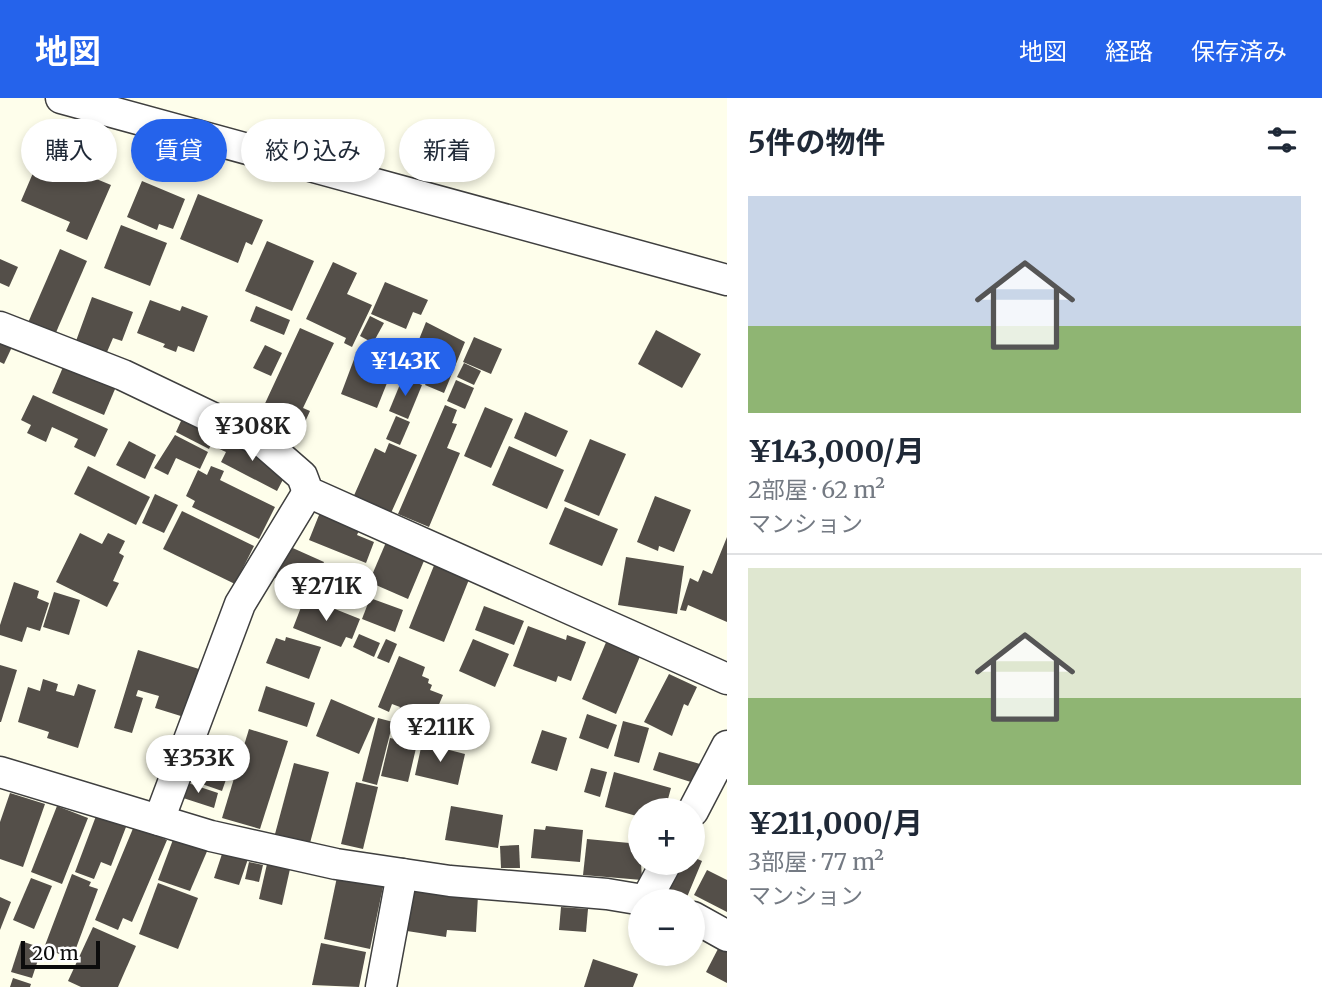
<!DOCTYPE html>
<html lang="ja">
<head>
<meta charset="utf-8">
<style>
	:root { --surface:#fff; --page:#f2f2f3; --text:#1f2937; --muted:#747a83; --line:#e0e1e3; --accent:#2563eb }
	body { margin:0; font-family:Merriweather,"Noto Sans JP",serif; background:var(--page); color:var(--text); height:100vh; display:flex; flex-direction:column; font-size:26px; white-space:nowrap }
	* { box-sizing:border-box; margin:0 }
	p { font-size:23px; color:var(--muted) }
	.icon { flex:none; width:38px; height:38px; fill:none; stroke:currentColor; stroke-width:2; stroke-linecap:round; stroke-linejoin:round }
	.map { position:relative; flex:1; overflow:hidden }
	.details { display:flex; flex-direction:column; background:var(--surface); width:595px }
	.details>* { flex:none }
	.top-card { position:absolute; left:21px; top:21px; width:600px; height:63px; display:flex; gap:14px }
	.controls { position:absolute; left:628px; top:700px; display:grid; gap:14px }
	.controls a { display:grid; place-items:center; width:77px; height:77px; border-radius:50%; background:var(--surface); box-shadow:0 4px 10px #0003; font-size:35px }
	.scale { position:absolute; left:21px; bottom:18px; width:79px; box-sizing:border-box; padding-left:7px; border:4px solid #0c0c0c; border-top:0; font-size:19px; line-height:24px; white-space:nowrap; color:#0c0c0c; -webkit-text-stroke:5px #fff; paint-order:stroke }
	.price { position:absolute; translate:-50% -60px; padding:0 16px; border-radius:24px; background:#fff; color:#222; font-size:23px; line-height:46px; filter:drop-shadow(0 2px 4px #0008) }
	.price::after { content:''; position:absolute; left:50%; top:42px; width:21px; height:16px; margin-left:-10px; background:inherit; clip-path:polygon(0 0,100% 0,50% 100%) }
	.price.current { background:var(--accent); color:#fff }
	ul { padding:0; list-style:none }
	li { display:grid; align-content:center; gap:14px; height:371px; padding:0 21px }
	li+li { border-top:2px solid var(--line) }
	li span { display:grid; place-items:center; height:217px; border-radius:0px; color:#555 }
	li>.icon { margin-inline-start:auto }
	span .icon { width:126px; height:126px; fill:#fffc; stroke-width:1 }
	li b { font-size:30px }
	h2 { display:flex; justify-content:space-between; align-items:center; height:84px; padding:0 21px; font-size:30px }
	.chip { padding:0 24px; border-radius:32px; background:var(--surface); box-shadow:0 4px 10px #0003; font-size:24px; line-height:63px }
	.chip.current { background:var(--accent); color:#fff }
	header { display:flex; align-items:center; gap:42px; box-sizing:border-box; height:98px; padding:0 35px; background:var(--accent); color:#fff }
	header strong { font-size:33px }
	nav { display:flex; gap:38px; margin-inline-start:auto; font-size:24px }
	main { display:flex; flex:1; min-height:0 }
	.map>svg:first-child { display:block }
	.building { fill:#544f49 }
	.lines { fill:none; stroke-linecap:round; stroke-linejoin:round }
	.minor-casing { stroke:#3f3f3f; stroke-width:33 }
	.minor { stroke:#fff; stroke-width:30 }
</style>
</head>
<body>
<header>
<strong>地図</strong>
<nav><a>地図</a><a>経路</a><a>保存済み</a></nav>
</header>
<main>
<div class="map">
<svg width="727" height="889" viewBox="0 0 727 889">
	<rect width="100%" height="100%" fill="#fefeeb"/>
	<g class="building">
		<path d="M36,68L59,78L63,70L76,75L77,73L111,87L87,142L66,133L70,124L21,103Z"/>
		<path d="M142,83L185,101L173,131L159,126L157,132L127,119Z"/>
		<path d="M198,96L263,122L252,147L246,144L238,165L180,141Z"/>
		<path d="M121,127L167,145L150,188L104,170Z"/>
		<path d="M267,143L314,163L292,213L245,193Z"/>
		<path d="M60,151L87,163L54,239L27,227Z"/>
		<path d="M0,161L18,169L9,189L0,185Z"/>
		<path d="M333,164L357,175L347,196L372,207L352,249L344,245L346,240L306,221Z"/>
		<path d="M385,184L428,202L421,217L413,214L406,231L371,216Z"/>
		<path d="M92,199L133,214L122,243L113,240L107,254L76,243Z"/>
		<path d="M150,202L180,213L182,208L208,218L194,254L178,248L176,254L163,249L165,246L137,235Z"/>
		<path d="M256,208L290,222L284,237L250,223Z"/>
		<path d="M370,218L384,225L373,245L360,238Z"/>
		<path d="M426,224L465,244L444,295L425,287L427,283L406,274Z"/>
		<path d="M300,230L334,245L303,310L310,313L295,346L255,327Z"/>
		<path d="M656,232L701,256L682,290L638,266Z"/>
		<path d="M474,239L502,251L491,276L463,264Z"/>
		<path d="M0,243L12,249L4,266L0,264Z"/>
		<path d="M265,247L282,255L271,278L253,270Z"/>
		<path d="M356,256L393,270L377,310L341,296Z"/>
		<path d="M66,262L118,284L104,317L52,295Z"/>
		<path d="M464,265L481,273L474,287L457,279Z"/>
		<path d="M403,279L422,287L408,321L389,313Z"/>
		<path d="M456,282L474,290L465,311L447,303Z"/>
		<path d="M33,297L108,331L95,359L74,349L78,341L52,329L46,344L27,335L31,327L21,322Z"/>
		<path d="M445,307L457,312L452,325L457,326L447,350L460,355L429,429L398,416Z"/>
		<path d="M485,309L513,321L491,370L464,358Z"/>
		<path d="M186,312L219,328L209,351L176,334Z"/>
		<path d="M525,314L568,333L556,359L514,340Z"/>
		<path d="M396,318L410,324L400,347L386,341Z"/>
		<path d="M223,335L289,370L277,393L221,364L226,354L215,349Z"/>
		<path d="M175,337L208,354L200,371L176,360L168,377L154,370Z"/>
		<path d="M590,341L626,356L599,418L564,403Z"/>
		<path d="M129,343L156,357L145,381L116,367Z"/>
		<path d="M389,345L417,357L391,415L352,402L375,350L385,355Z"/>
		<path d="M509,348L564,372L547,411L492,387Z"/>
		<path d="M88,368L150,399L136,427L74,396Z"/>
		<path d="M211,368L224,373L220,382L275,409L259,441L192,409L195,403L186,398L198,372L207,377Z"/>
		<path d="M155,396L178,407L164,435L142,425Z"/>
		<path d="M655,398L691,412L674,454L659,448L658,453L637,444Z"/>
		<path d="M565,409L618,431L602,468L549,446Z"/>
		<path d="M321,412L361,428L357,437L374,444L366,465L309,442Z"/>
		<path d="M182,413L254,448L235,486L163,451Z"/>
		<path d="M80,435L102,446L108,435L125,443L119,455L124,458L113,483L119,485L107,509L56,484Z"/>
		<path d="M727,439V524L688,507L686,513L680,512L690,480L698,484L703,472L712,476Z"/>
		<path d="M387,442L426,458L408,501L369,484Z"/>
		<path d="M286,447L324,464L310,495L271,478Z"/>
		<path d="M626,459L684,468L677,516L618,507Z"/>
		<path d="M435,465L470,479L444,544L409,530Z"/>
		<path d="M14,484L39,493L37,500L49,505L40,533L27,529L22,544L0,537V527Z"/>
		<path d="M54,494L80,502L69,537L43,529Z"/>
		<path d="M305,499L360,521L352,541L346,539L341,549L293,530Z"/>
		<path d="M370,500L403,512L395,534L362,521Z"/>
		<path d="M484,508L524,523L514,547L475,532Z"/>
		<path d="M528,528L566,542L567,537L586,544L571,583L558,578L556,584L513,568Z"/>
		<path d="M359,536L380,545L374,559L353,549Z"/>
		<path d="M286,539L321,549L309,581L266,565L276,540L285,543Z"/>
		<path d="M386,541L397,546L389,565L377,560Z"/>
		<path d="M473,541L509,556L495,589L459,573Z"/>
		<path d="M607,542L641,556L616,616L582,601Z"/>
		<path d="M138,552L199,571L184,619L155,610L159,598L138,592L136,598L143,600L132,635L114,630Z"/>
		<path d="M399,558L425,569L422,578L429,581L428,585L432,587L430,592L443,597L428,632L396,618L400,609L392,606L389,614L378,609Z"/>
		<path d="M0,567L17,572L1,624H0Z"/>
		<path d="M669,576L697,589L688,608L684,606L672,638L644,624Z"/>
		<path d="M43,581L58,586L56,593L74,598L78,586L96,592L78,650L47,640L49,634L18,624L28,589L40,593Z"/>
		<path d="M266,588L315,605L307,629L258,613Z"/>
		<path d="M331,601L375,620L359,656L316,638Z"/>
		<path d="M587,616L617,627L608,651L579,640Z"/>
		<path d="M378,620L393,624L377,687L362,683Z"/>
		<path d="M623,623L649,630L639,665L614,658Z"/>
		<path d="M249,631L288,643L260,731L222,720Z"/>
		<path d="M542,632L567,640L557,673L531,665Z"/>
		<path d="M196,640L236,653L222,693L182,679Z"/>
		<path d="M390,640L417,646L408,684L381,678Z"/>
		<path d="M422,645L465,656L458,687L415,677Z"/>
		<path d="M659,654L700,666L694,685L653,672Z"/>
		<path d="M294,665L329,674L310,745L275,736Z"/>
		<path d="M591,670L607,674L600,699L584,694Z"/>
		<path d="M614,674L671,690L665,712H640V719L605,709Z"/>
		<path d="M182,683L218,695L214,710L177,698Z"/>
		<path d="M356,684L378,689L363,751L341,746Z"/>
		<path d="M10,695L45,706L23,769L0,761V724Z"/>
		<path d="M57,708L88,720L62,786L31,774Z"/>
		<path d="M451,708L503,717L498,750L445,742Z"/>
		<path d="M96,718L126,729L111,768L101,764L94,781L75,774Z"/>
		<path d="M134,728L167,742L132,824L123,820L118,832L95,822Z"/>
		<path d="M546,728L583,732L580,764L531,760L534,731L545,732Z"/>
		<path d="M174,739L208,751L190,793L158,782Z"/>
		<path d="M587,741L640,746L642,782L583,777Z"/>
		<path d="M519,747L520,770H501L500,748Z"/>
		<path d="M223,753L248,761L239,787L214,780Z"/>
		<path d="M693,759L702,763L687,799L661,789L672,765H693Z"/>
		<path d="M249,764L263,767L259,784L245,781Z"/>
		<path d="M267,766L290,771L282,807L259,801Z"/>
		<path d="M707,772L727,782V814L694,797Z"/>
		<path d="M72,776L91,784L89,788L98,791L72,861L44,850Z"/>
		<path d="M337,779L383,789L370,851L324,841Z"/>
		<path d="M31,780L52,788L34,831L13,822Z"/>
		<path d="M158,785L198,800L178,851L139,836Z"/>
		<path d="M410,792L478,797L476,834L447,832L446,839L407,833Z"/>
		<path d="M0,799L11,804L0,832Z"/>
		<path d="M561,809L588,811L586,834L559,832Z"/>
		<path d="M93,829L136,848L118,889H81L68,883Z"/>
		<path d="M21,843L42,850L32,880L11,874Z"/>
		<path d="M321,845L366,854L359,889L312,887Z"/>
		<path d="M720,847L727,850V885L706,874Z"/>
		<path d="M593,861L638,876L633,889H584Z"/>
		<path d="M13,880L31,886L30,889H10Z"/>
	</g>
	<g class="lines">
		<defs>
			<g id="minor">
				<path d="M61,0L727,182"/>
				<path d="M0,229L123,277L263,344L302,378L308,394L727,581"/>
				<path d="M0,674L211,738L336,766L450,783L607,796L649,803"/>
				<path d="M693,713L727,648"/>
				<path d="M159,722L240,506L308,394"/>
				<path d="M646,802L666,765"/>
				<path d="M693,819L727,838"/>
				<path d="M381,889L402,776"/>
			</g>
		</defs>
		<use href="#minor" class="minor-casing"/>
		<use href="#minor" class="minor"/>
	</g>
</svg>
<div class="controls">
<a>+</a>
<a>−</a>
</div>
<div class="scale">20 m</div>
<b class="price current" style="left:405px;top:300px">¥143K</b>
<b class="price" style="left:252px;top:365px">¥308K</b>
<b class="price" style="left:326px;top:525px">¥271K</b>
<b class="price" style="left:440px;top:666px">¥211K</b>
<b class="price" style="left:198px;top:697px">¥353K</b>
<div class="top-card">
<a class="chip">購入</a>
<a class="chip current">賃貸</a>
<a class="chip">絞り込み</a>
<a class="chip">新着</a>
</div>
</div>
<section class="details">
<h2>5件の物件<svg class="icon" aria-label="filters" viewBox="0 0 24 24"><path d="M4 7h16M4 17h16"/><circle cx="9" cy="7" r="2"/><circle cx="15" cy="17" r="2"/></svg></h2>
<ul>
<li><span style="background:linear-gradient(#c9d6e8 60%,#8fb573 0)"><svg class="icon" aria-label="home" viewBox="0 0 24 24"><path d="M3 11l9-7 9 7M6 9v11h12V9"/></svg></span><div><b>¥143,000/月</b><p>2部屋 · 62 m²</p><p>マンション</p></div></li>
<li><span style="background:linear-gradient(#dfe7d0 60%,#8fb573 0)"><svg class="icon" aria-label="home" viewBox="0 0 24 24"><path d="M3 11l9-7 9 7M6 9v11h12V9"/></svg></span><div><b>¥211,000/月</b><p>3部屋 · 77 m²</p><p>マンション</p></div></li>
</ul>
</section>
</main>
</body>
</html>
